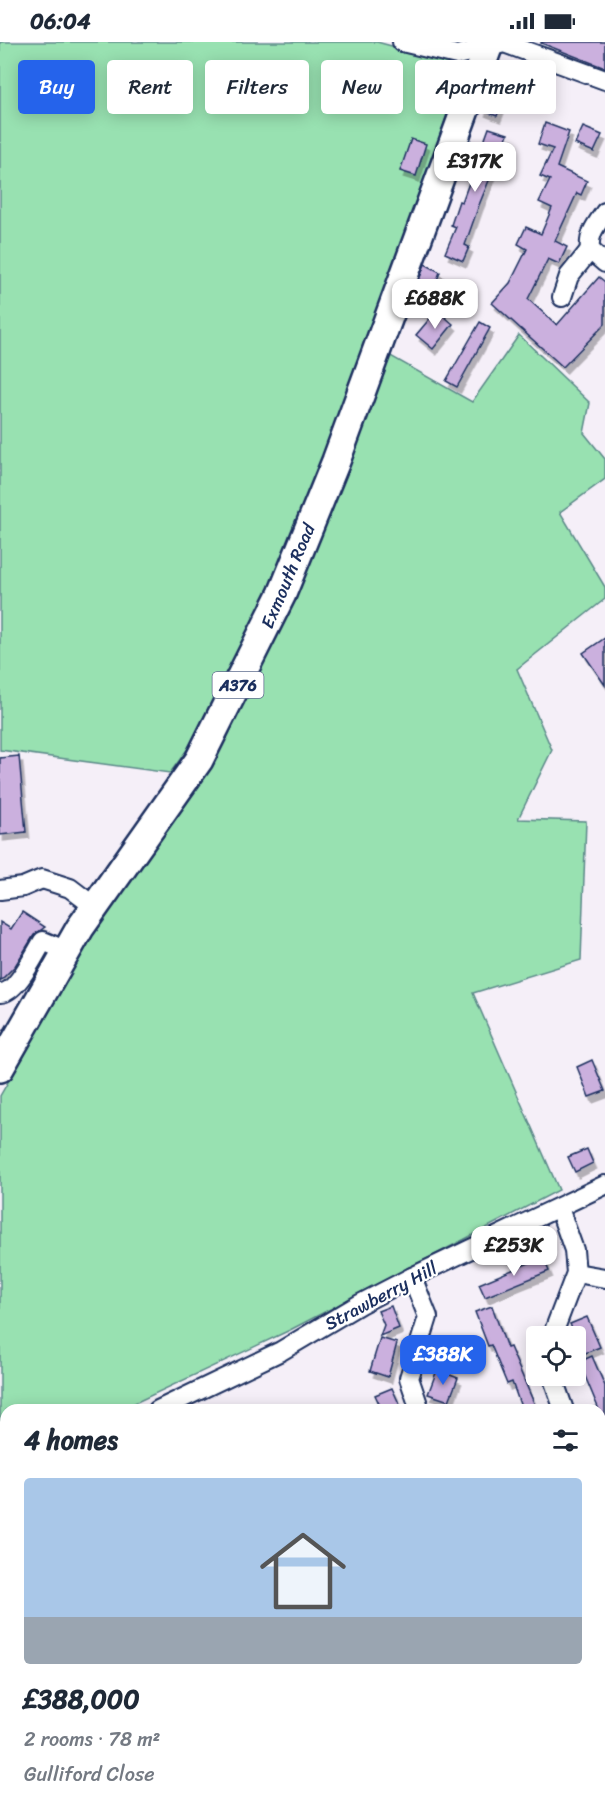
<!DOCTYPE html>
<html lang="en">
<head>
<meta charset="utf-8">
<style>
	:root { --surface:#fff; --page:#f6f6f7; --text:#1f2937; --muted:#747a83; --line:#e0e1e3; --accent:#2563eb }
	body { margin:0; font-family:Sriracha,sans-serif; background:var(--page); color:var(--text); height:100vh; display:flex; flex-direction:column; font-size:22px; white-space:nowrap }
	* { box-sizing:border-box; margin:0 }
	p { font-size:20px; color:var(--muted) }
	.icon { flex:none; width:33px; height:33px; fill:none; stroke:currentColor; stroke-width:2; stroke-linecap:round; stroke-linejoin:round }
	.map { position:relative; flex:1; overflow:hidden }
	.details { position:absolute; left:0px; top:1362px; width:606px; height:402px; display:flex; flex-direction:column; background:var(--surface); border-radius:18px 18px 0 0; box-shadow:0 3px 15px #0003 }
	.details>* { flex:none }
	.hud { position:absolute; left:18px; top:18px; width:570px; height:54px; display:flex; gap:12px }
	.tools { position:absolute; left:526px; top:1284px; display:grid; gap:12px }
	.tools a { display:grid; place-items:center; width:60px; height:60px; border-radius:6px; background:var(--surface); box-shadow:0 3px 15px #0003; font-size:30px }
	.price { position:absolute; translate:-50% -51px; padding:0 14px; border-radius:12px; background:#fff; color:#222; font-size:20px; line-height:39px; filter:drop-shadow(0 2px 3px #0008) }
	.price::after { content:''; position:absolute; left:50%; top:36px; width:18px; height:14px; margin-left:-9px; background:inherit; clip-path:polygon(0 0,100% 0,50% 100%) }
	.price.on { background:var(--accent); color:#fff }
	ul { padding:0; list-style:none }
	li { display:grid; align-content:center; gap:12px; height:318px; padding:0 24px }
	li+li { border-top:2px solid var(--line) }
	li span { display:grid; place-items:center; height:186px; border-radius:6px; color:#555 }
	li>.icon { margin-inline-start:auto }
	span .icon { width:108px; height:108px; fill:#fffc; stroke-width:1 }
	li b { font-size:26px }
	h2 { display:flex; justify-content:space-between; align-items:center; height:72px; padding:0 24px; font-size:26px }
	.pill { padding:0 21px; border-radius:6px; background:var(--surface); box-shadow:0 3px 15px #0003; font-size:21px; line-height:54px }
	.pill.on { background:var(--accent); color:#fff }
	.status { display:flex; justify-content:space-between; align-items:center; height:42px; padding:0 30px; background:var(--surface); direction:ltr }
	.status svg { height:16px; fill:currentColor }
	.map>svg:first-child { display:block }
	.green { fill:#98e1b1; stroke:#5a8888; stroke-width:1.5 }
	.building { fill:#cbb0de; stroke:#1b2f5e; stroke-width:1.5; filter:url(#shadow) }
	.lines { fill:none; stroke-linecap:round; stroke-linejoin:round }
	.minor-casing { stroke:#1b2f5e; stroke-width:22 }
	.highway-casing { stroke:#1b2f5e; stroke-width:32 }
	.minor { stroke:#fff; stroke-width:18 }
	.highway { stroke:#fff; stroke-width:27 }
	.labels { text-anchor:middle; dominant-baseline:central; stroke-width:4.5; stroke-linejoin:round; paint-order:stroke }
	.shield { fill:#fff; stroke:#5f6d8e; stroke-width:1.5 }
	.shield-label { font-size:16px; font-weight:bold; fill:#1b2f5e }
	.street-label { font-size:18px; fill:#1b2f5e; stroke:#fff }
</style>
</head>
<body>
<div class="status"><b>06:04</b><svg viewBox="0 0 49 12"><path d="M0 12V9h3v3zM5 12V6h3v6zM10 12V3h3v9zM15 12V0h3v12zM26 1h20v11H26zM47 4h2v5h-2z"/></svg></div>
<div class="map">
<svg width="605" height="1764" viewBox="0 0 605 1764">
	<defs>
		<filter id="shadow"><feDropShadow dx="3.5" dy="6" stdDeviation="0" flood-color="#0004"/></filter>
	</defs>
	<rect width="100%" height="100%" fill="#f5eff8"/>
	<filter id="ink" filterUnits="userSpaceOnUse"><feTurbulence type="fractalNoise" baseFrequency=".0167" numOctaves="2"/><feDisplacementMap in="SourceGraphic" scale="12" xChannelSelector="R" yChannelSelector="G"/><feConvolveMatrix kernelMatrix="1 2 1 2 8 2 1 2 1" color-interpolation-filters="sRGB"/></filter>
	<g filter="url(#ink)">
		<g class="green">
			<path d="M0,0H377L432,15L451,24L454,51L442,88L296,502L210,676L170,731L0,708Z"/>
			<path d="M519,293L590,361L584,391L605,417V437L560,470L605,545V557L517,627L552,708L518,777L586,779L581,918L473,951L559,1148L290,1288L120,1368H6V1405L0,1407V1054L110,863L199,737L269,608L318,501L389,313L472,360Z"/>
			<path d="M0,1456L6,1459V1514L0,1519Z"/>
		</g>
		<g class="building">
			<path d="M605,0V26L541,1V0Z"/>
			<path d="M499,20L522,29L516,42L510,40L497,74L482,68Z"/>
			<path d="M545,81L569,90L557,125L587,139L581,153L577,151L555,199L567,205L559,222L548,217L528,257L557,283L599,235L605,240V282L563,325L492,261L510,241L527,207L518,202L526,185L541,192L552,166L539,160L550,138L540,134L553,107L538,102Z"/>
			<path d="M583,85L602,93L594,110L575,102Z"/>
			<path d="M489,86L508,92L479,163L465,203L469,205L463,219L445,211L456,185L451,183L459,159L462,160Z"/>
			<path d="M411,97L426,102L416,134L400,129Z"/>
			<path d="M425,222L440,230L429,260L413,254Z"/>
			<path d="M437,268L453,282L433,307L416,293Z"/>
			<path d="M480,280L490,286L457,345L446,339Z"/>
			<path d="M605,596V643L583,611Z"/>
			<path d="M19,714L26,790L0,793V716Z"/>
			<path d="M22,870L45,885L34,893L15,924L0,939V880L11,887Z"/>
			<path d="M592,1018L605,1049L589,1055L577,1025Z"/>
			<path d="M587,1107L593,1121L575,1130L568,1115Z"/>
			<path d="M543,1215L549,1229L485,1255L479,1242Z"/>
			<path d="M391,1264L399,1286L380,1294L384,1283L378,1269Z"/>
			<path d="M492,1264L507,1306L510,1305L537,1368H522L512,1340L507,1342L491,1303L488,1304L475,1270Z"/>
			<path d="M587,1275L600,1305L583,1312L570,1282Z"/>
			<path d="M380,1296L397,1301L388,1335L370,1329Z"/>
			<path d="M592,1314L605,1344V1382L579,1320Z"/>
			<path d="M437,1328L458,1336L449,1359L428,1352Z"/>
			<path d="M392,1346L402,1368H382L375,1353Z"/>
		</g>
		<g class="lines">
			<defs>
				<g id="minor">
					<path d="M402,0L457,13L504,1L605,38"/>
					<path d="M590,208C588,192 596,183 605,170"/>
					<path d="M562,255L569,234L590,208L605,221"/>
					<path d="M0,848L23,845L42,837L70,846L95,865"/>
					<path d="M0,951C16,952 35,912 43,899L67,909"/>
					<path d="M576,1231L605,1236"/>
					<path d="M412,1235L428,1275L409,1336L420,1368"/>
					<path d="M552,1294L576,1231L574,1208L559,1166"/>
					<path d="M552,1334L564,1368"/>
					<path d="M158,1368L281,1309L360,1262L412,1235L605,1143"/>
					<path d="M0,1424L6,1422"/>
					<path d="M600,1444L605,1455"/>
					<path d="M0,1447L6,1451"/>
					<path d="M508,1758L516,1764"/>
				</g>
				<path id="highway" d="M0,1026L80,886L199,718L282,552L336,419L490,0"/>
			</defs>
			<use href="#minor" class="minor-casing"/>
			<use href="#highway" class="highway-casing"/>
			<use href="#minor" class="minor"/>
			<use href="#highway" class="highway"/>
		</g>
	</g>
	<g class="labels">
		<rect class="shield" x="212.5" y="630" width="51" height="26" rx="4.5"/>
		<g class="shield-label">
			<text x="238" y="643">A376</text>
		</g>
		<g class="street-label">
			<text transform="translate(288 534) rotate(-67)">Exmouth Road</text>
			<text transform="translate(381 1254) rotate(-28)">Strawberry Hill</text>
		</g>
	</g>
</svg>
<div class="tools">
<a><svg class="icon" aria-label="locate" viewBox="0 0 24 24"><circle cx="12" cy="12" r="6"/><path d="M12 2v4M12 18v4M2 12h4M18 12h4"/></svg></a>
</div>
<b class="price" style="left:475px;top:151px">£317K</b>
<b class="price" style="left:435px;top:288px">£688K</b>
<b class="price" style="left:514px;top:1235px">£253K</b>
<b class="price on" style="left:443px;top:1344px">£388K</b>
<div class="hud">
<a class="pill on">Buy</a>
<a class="pill">Rent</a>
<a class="pill">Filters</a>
<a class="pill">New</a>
<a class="pill">Apartment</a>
</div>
<section class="details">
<h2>4 homes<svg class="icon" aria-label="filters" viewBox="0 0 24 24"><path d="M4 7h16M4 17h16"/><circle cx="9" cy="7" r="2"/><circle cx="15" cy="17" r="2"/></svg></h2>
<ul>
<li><span style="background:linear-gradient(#a9c7e8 75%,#9aa5b1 0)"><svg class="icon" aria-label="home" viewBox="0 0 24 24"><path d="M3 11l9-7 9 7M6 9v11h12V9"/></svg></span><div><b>£388,000</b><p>2 rooms · 78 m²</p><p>Gulliford Close</p></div></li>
</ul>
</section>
</div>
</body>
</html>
